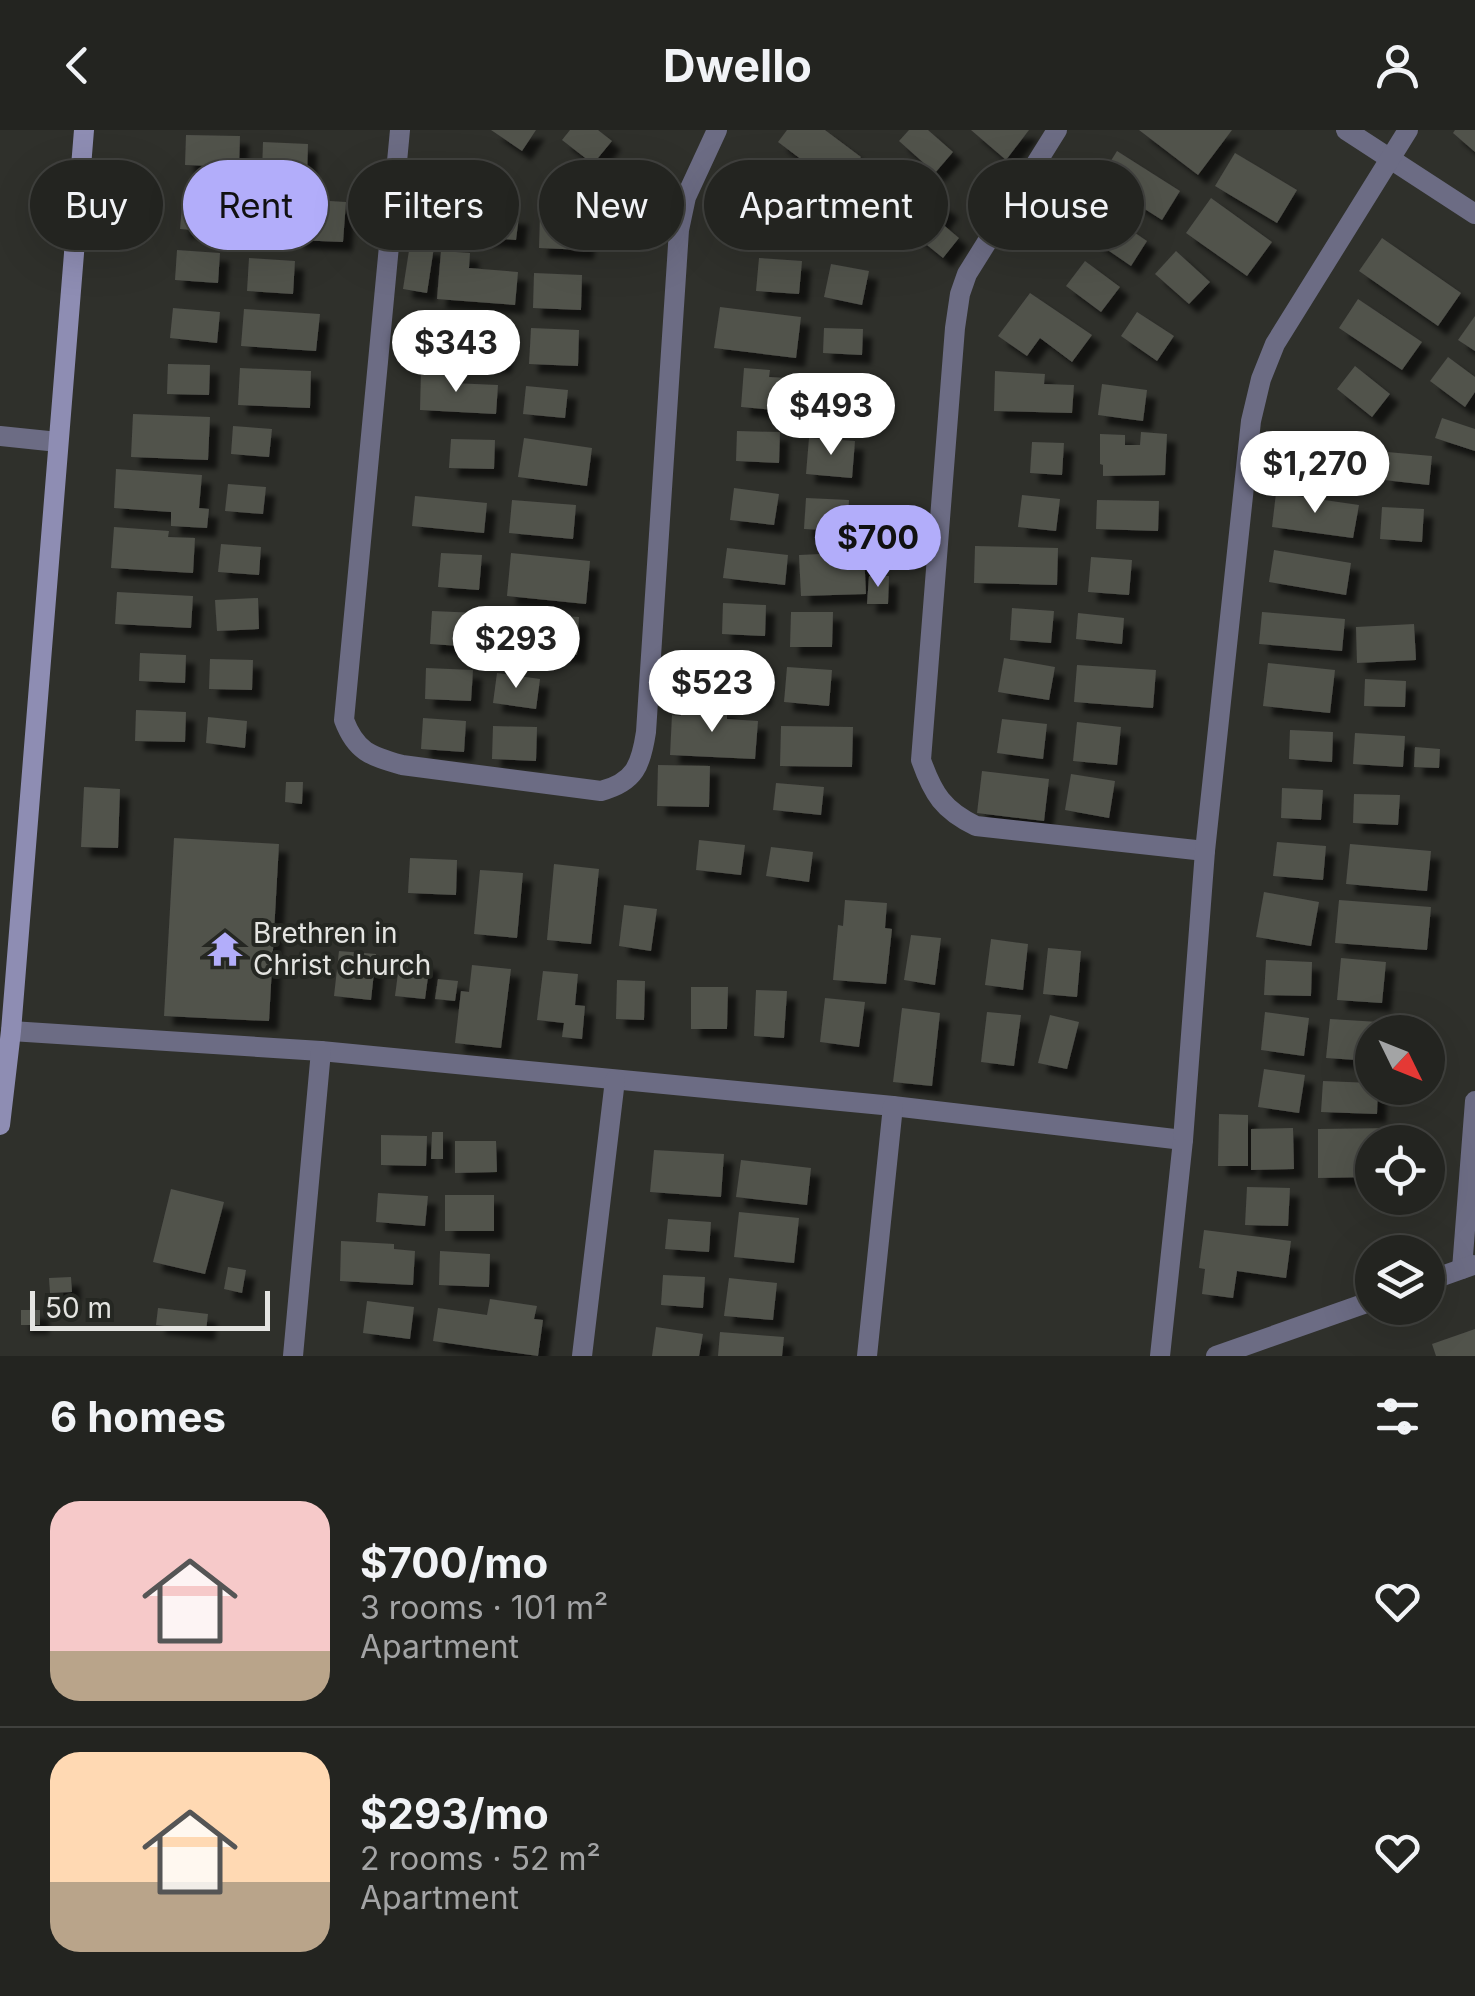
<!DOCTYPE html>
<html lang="en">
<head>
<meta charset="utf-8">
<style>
	:root { --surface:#232420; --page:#2f302d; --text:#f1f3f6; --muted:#a3a4a5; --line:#40413e; --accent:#b2adfa }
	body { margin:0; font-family:Inter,sans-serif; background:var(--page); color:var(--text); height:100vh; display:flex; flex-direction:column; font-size:38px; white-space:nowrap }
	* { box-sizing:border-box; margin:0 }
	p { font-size:32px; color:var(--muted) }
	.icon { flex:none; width:55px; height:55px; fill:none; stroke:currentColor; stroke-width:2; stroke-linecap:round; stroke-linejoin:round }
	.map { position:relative; height:1226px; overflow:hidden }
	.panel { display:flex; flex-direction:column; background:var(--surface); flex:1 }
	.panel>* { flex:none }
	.banner { position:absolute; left:30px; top:30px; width:1415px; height:90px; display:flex; gap:20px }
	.needle { width:65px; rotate:133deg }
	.controls { position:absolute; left:1355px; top:885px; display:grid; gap:20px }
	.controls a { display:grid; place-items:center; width:90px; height:90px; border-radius:50%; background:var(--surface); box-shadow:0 10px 40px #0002,0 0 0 2px var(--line); font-size:50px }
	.scale { position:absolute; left:30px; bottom:25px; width:240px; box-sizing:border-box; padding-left:10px; border:5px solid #e4e4e1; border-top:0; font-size:28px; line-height:35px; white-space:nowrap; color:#e4e4e1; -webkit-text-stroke:8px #252722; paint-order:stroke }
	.price { position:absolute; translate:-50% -85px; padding:0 22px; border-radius:35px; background:#fff; color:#222; font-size:32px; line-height:65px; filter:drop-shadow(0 2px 5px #0008) }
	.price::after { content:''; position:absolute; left:50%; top:60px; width:30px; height:22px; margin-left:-15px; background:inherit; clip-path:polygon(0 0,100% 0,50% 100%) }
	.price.active { background:var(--accent); color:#111 }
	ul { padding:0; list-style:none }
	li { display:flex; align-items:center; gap:30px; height:250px; padding:0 50px }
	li+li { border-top:2px solid var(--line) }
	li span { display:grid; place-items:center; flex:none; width:280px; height:200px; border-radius:30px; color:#555 }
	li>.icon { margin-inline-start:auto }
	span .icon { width:120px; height:120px; fill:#fffc; stroke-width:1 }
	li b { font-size:42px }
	h2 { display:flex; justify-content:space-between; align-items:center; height:120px; padding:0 50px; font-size:42px }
	.pill { padding:0 35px; border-radius:45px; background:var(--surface); box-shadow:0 10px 40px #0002,0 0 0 2px var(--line); font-size:35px; line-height:90px }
	.pill.active { background:var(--accent); color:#111 }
	header { display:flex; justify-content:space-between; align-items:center; height:130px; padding:0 50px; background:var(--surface); font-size:45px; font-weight:700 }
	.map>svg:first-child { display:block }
	.building { fill:#51524c; filter:url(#shadow) }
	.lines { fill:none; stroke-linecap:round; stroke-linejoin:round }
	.street { stroke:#6c6c84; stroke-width:20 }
	.secondary { stroke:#8e8db3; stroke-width:20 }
	.labels { text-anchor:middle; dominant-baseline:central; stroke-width:8; stroke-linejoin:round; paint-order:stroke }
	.poi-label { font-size:28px; fill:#e4e4e1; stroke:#252722; text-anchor:start }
</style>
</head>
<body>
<header><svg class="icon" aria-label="back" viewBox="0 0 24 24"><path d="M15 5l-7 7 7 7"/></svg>Dwello<svg class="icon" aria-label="person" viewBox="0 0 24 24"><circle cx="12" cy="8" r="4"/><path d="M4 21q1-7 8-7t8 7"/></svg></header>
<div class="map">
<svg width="1475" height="1226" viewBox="0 0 1475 1226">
	<defs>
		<filter id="shadow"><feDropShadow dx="9" dy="9" stdDeviation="2.5" flood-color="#0009"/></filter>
	</defs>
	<rect width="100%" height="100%" fill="#2f302b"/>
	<g class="building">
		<path d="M491,0H536L522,21Z"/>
		<path d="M570,0H598L612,11L593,34L562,10Z"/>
		<path d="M787,0H825L861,27L838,57L778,12Z"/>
		<path d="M909,0H928L953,22L935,43L899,11Z"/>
		<path d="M971,0H1029L1006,30Z"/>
		<path d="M1139,0H1232L1198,45Z"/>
		<path d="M1455,0H1475V22L1453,3Z"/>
		<path d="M186,5L240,6L239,37L185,35Z"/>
		<path d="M263,12L308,14L307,45L262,43Z"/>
		<path d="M1117,21L1180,61L1162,90L1099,50Z"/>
		<path d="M1235,23L1297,60L1277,93L1215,56Z"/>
		<path d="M887,33L949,79L940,92L959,108L943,128L864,64Z"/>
		<path d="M791,49L828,77L805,106L769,78Z"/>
		<path d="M183,65L234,69L231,103L180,99Z"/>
		<path d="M1211,68L1272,112L1247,146L1186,103Z"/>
		<path d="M297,69L346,72L343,112L295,110Z"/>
		<path d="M256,70L293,72L292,100L255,98Z"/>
		<path d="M562,74L588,75L585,120L539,118L540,85L562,86Z"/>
		<path d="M469,81L519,86L516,110L466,106Z"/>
		<path d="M1110,86L1147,111L1131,136L1093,110Z"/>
		<path d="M1382,108L1461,163L1438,196L1359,141Z"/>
		<path d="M410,114L434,117L427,163L403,159Z"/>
		<path d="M177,120L220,123L218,153L175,150Z"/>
		<path d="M441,121L470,123L469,138L518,142L515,175L437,169Z"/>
		<path d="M1176,121L1210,152L1189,174L1155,144Z"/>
		<path d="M249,128L295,131L293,164L247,161Z"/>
		<path d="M759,128L802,131L799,164L756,161Z"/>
		<path d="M1085,131L1120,157L1101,182L1066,156Z"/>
		<path d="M831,134L869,141L862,175L824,167Z"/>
		<path d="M534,143L582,145L581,180L533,178Z"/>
		<path d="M1030,163L1092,205L1072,232L1040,208L1027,226L998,206Z"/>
		<path d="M1358,169L1422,212L1402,240L1339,198Z"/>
		<path d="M720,177L801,187L796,228L714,218Z"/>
		<path d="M173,178L220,182L217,213L170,208Z"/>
		<path d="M244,179L320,184L316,221L241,216Z"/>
		<path d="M439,182L477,186L476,195L506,198L502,234L434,227Z"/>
		<path d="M1137,182L1174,206L1157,231L1121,206Z"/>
		<path d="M1475,186V221L1458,210Z"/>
		<path d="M531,198L579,200L578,236L529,234Z"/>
		<path d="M824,198L863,199L862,225L823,223Z"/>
		<path d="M1448,227L1475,247V262L1465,277L1430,251Z"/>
		<path d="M168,234L210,235L209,265L167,264Z"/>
		<path d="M1355,236L1390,264L1372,287L1337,259Z"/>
		<path d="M240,238L311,241L310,278L238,275Z"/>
		<path d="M744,238L770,240L769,247L788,248L785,281L741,277Z"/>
		<path d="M421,240L453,242L452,253L498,255L496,284L420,280Z"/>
		<path d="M995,241L1045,244L1044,254L1074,255L1072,283L994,281Z"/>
		<path d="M816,254H858L859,282L816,283Z"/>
		<path d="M1102,254L1147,260L1143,291L1098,285Z"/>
		<path d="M526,256L568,260L565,288L523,284Z"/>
		<path d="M133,284L210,287L208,330L131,327Z"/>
		<path d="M1442,288L1475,299V321L1435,308Z"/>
		<path d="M233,296L272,299L269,327L231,324Z"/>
		<path d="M737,301L780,302L779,333L736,331Z"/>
		<path d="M1141,302L1167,304L1165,345L1103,346V335L1100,334V304L1125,305V315H1140Z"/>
		<path d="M1281,307L1331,312L1329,323L1355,325L1352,352L1277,344Z"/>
		<path d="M524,308L592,318L587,356L518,347Z"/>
		<path d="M809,308L855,311L852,348L806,344Z"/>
		<path d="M451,309L495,310L494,339L449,338Z"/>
		<path d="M1032,312L1064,313L1062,345L1030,343Z"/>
		<path d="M1387,322L1432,326L1429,355L1384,350Z"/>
		<path d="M116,339L202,345L199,378L209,379L207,398L171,396V382L114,378Z"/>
		<path d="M228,354L266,357L263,384L225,381Z"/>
		<path d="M734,358L779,364L774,395L730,390Z"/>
		<path d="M1276,363L1359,375L1353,408L1272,397Z"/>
		<path d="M1022,365L1060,369L1056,401L1018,397Z"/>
		<path d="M415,366L487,373L484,403L412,396Z"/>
		<path d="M806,368L849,370L847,401L804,399Z"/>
		<path d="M512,370L576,375L573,409L509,403Z"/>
		<path d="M1097,370L1159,371L1158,401L1096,399Z"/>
		<path d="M1382,377L1424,379L1422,412L1380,409Z"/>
		<path d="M114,397L169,401L168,407L195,408L193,443L111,438Z"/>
		<path d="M221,414L261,417L259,445L218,442Z"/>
		<path d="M975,416L1058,418L1057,455L974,453Z"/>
		<path d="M727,418L788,425L785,455L723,448Z"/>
		<path d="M1274,420L1351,433L1346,465L1269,452Z"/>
		<path d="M864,422L866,464L801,466L799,425Z"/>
		<path d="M441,423L482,425L479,460L438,457Z"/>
		<path d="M511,423L590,431L586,474L507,466Z"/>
		<path d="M1091,427L1132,430L1129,465L1088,462Z"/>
		<path d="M869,446H889L888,474H867Z"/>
		<path d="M117,462L193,466L191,498L115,494Z"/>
		<path d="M258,468L259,499L217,501L215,470Z"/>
		<path d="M723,473L766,475L765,506L722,504Z"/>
		<path d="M1012,478L1054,481L1051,513L1010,510Z"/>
		<path d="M432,481L478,483L476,517L430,514Z"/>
		<path d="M791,482H833L832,517H790Z"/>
		<path d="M1262,482L1345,489L1342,521L1259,514Z"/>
		<path d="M506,483L579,487L577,525L504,521Z"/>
		<path d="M1078,483L1124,488L1122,514L1076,509Z"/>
		<path d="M1414,494L1416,530L1357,533L1356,497Z"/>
		<path d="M684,520L739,522V531L764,532L762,567L682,563Z"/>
		<path d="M140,523L186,525L185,553L139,551Z"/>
		<path d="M1004,528L1055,537L1049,570L998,562Z"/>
		<path d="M210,529L253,530L252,560L209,559Z"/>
		<path d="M1268,533L1335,540L1330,583L1263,576Z"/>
		<path d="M1077,535L1156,540L1153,578L1074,572Z"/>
		<path d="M787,537L832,540L829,576L784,572Z"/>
		<path d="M426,538L473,540L471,571L425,569Z"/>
		<path d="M497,543L540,549L536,579L493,573Z"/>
		<path d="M1365,549L1406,551L1405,577L1364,576Z"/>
		<path d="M681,577L727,579V589L758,591L755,629L670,625L672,585L681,586Z"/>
		<path d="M136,580L186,582L185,612L135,611Z"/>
		<path d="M208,587L247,591L245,618L206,613Z"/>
		<path d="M423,588L466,591L464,622L421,619Z"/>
		<path d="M1002,589L1047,594L1043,629L997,623Z"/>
		<path d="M1077,592L1121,597L1117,635L1073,631Z"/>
		<path d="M493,596L537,597L536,631L492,629Z"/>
		<path d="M781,596L853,597L852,637L780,636Z"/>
		<path d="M1290,600L1333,602L1332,632L1289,629Z"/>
		<path d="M1355,603L1405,606L1403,637L1353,634Z"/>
		<path d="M1415,617L1440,619L1439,638L1414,637Z"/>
		<path d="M658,635L710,636L709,677L657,676Z"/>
		<path d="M982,641L1049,649L1044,691L977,683Z"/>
		<path d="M1071,644L1115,651L1109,688L1065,680Z"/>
		<path d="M286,652H303L302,674L285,672Z"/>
		<path d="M776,653L824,657L821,685L773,680Z"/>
		<path d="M84,657L120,659L118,718L81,717Z"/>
		<path d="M1282,658L1323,660L1321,690L1281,688Z"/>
		<path d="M1354,664L1400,665L1398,695L1353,693Z"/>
		<path d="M174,708L279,714L269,891L164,886Z"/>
		<path d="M699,710L745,715L741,745L696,740Z"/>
		<path d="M1277,712L1326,716L1323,750L1273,746Z"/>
		<path d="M1350,714L1431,721L1427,761L1346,754Z"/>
		<path d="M771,717L813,722L809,752L766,746Z"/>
		<path d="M410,728L457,730L456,765L408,763Z"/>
		<path d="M554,734L599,739L591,814L547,810Z"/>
		<path d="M480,740L523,743L517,808L474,804Z"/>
		<path d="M1264,762L1319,772L1311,816L1256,807Z"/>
		<path d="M845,770L887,773L885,798L892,799L886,854L833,850L838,795L843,796Z"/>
		<path d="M1339,770L1431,777L1427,820L1335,813Z"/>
		<path d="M624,775L657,779L651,821L619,816Z"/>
		<path d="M911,805L941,808L935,855L904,850Z"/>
		<path d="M991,809L1028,814L1023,860L985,855Z"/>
		<path d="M1048,818L1081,821L1077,867L1043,864Z"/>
		<path d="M339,821L376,824L371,870L334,866Z"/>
		<path d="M400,828L430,832L425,869L395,866Z"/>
		<path d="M1341,828L1386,832L1382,873L1337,870Z"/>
		<path d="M1266,830L1312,832L1311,866L1264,865Z"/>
		<path d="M472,835L511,839L501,918L455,913L461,861L469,862Z"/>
		<path d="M543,841L578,844L575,875L585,876L582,909L562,907L564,893L537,890Z"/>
		<path d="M438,849L458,851L455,871L435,869Z"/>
		<path d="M617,850L645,851L644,890L616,889Z"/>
		<path d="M691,857H728L727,899H691Z"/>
		<path d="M756,860L787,861L784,908L754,906Z"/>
		<path d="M825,868L865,872L859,917L820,912Z"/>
		<path d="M902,878L940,883L932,956L893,952Z"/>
		<path d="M987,882L1021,885L1014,936L981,932Z"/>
		<path d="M1265,882L1309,888L1304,926L1261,920Z"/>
		<path d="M1050,885L1079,892L1067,939L1038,933Z"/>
		<path d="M1330,889L1411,894L1410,902H1372V931L1326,928Z"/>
		<path d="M1264,939L1305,945L1299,983L1258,977Z"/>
		<path d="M1323,951L1372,953V958H1378L1377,984L1321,982Z"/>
		<path d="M1219,984L1248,985V1036H1218Z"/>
		<path d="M1293,998L1294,1039L1251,1040V999Z"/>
		<path d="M1393,998V1012H1372V1047L1318,1048V999Z"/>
		<path d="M432,1002H443V1029H431Z"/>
		<path d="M381,1005L427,1006L426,1036L381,1035Z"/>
		<path d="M455,1011H496L497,1042L455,1043Z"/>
		<path d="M654,1020L724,1024L721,1067L650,1062Z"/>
		<path d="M741,1030L811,1038L807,1075L736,1067Z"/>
		<path d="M1247,1057L1290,1058L1288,1096L1245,1095Z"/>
		<path d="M171,1059L224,1072L205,1144L153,1132Z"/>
		<path d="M378,1063L428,1066L425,1096L376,1092Z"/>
		<rect x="445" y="1065" width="49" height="36"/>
		<path d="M739,1082L799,1088L794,1133L734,1127Z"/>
		<path d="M668,1089L711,1092L709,1122L665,1119Z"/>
		<path d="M1204,1100L1291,1111L1286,1148L1237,1141L1233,1168L1202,1164L1205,1139L1199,1138Z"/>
		<path d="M341,1111L394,1114V1119L415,1121L413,1155L340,1151Z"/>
		<path d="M440,1121L490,1124L489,1157L439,1155Z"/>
		<path d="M228,1137L246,1140L242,1163L224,1159Z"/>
		<path d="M663,1145L705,1147L703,1178L661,1175Z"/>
		<path d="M71,1147L72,1162L50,1163L49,1148Z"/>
		<path d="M729,1148L777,1153L773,1190L724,1186Z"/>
		<path d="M490,1169L537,1176L534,1189L543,1190L538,1226L433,1211L438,1178L487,1185Z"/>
		<path d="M367,1171L414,1177L410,1209L363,1203Z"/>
		<path d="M158,1178L208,1184L206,1201L156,1195Z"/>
		<rect x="21" y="1180" width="19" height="15"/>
		<path d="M656,1197L703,1204L699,1226H652Z"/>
		<path d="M1475,1199V1226H1436L1432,1214Z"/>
		<path d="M720,1202L784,1207L782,1226H718Z"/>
	</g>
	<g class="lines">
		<g class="street">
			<path d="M400,0L344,590C356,622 371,626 402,635L601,661C635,652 641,635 646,602L679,100L686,67L717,0"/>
			<path d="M1057,0L967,144L960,164L955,198L921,630C933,664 943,680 976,696L1205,721"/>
			<path d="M1346,0L1475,84"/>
			<path d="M0,306L58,312"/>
			<path d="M11,901L321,921L893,976L1183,1010"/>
			<path d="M1462,1139L1475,971"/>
			<path d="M1428,1151L1473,1135"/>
			<path d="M293,1226L321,921"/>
			<path d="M582,1226L615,950"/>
			<path d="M867,1226L893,976"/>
			<path d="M1160,1226L1183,1010L1205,721L1251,291L1261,249L1275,214L1408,0"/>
			<path d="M1216,1226L1372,1171"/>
		</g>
		<path class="secondary" d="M0,995L11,901L84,0"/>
	</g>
	<defs>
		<symbol id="temple-bare" viewBox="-9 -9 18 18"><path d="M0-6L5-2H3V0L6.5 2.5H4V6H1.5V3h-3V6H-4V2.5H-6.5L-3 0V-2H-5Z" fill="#b2adfa" stroke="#252722" stroke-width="2.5" paint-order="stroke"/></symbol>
	</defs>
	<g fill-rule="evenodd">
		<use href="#temple-bare" x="200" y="794" width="50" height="50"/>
	</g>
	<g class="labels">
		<g class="poi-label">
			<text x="253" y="803">Brethren in<tspan x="253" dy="32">Christ church</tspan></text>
		</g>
	</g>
</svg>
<div class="controls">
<a><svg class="needle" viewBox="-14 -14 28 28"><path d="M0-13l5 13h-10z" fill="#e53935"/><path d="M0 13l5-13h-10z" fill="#a3a4a5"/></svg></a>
<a><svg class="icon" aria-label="locate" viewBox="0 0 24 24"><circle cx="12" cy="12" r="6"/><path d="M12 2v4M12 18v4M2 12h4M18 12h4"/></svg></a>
<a><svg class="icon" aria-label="layers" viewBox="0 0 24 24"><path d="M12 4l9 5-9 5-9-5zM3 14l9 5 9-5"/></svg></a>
</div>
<div class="scale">50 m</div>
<b class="price" style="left:456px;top:265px">$343</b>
<b class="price" style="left:831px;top:328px">$493</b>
<b class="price" style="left:1315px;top:386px">$1,270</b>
<b class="price active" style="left:878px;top:460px">$700</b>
<b class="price" style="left:516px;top:561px">$293</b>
<b class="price" style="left:712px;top:605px">$523</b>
<div class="banner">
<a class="pill">Buy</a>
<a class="pill active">Rent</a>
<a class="pill">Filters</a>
<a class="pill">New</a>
<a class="pill">Apartment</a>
<a class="pill">House</a>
</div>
</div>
<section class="panel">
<h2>6 homes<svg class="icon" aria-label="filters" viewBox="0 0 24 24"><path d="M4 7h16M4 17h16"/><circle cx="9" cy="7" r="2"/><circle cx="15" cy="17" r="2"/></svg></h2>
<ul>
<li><span style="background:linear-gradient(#f6c9c9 75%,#b9a48a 0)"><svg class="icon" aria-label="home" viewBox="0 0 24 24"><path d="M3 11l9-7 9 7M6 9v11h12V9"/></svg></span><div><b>$700/mo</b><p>3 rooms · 101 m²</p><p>Apartment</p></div><svg class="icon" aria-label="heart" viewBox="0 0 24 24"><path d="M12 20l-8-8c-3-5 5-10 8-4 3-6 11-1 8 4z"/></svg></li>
<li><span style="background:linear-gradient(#ffd9b3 65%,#b9a48a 0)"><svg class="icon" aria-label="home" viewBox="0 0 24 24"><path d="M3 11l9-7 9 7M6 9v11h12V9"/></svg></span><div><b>$293/mo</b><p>2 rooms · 52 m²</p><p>Apartment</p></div><svg class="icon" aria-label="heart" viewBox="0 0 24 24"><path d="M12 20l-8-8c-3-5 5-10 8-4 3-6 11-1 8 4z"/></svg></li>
</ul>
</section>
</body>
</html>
